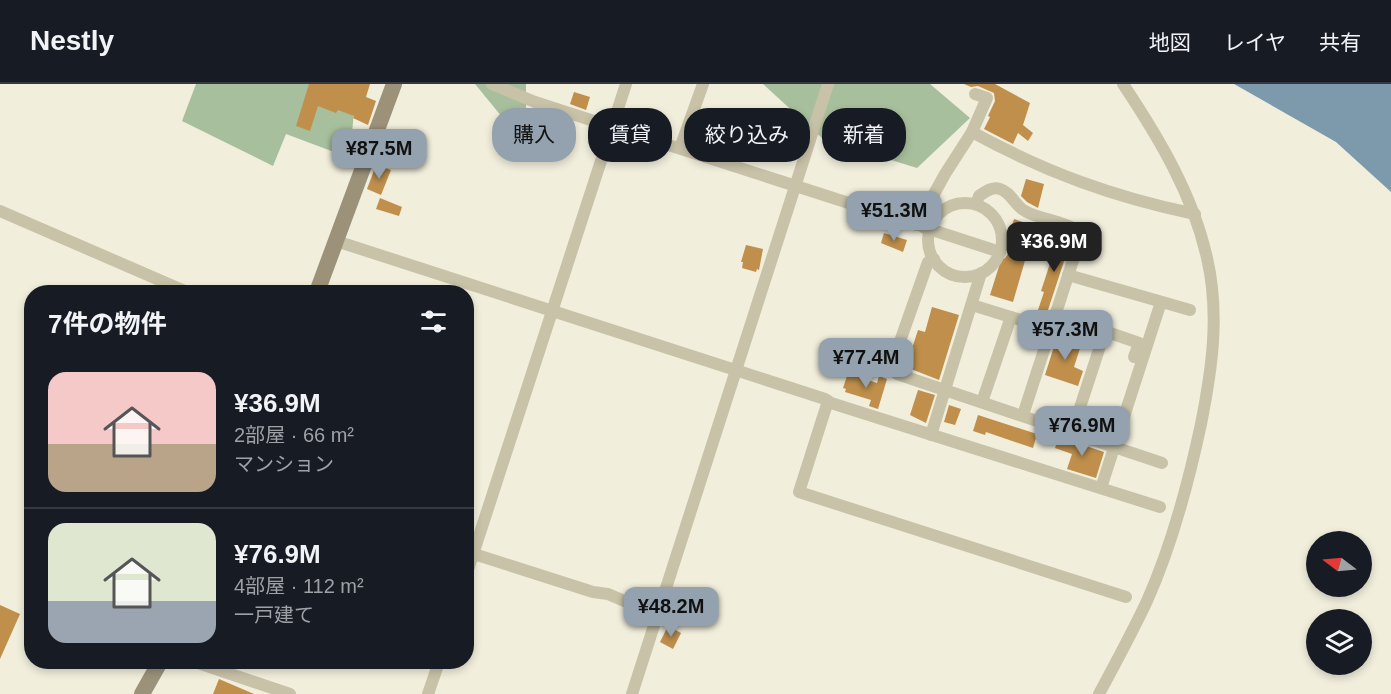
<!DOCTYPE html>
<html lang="ja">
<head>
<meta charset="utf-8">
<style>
	:root { --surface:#171b24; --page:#242831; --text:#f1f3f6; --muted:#9ea1a6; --line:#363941; --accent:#93a2ae }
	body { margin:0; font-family:Arial,"Noto Sans JP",sans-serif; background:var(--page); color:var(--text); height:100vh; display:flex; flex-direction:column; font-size:22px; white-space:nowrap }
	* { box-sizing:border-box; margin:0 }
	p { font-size:20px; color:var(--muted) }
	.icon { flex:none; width:33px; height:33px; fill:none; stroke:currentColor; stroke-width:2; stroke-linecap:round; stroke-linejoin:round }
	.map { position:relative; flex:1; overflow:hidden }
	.details { position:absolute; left:24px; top:201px; width:450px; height:384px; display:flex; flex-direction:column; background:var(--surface); border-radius:24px; box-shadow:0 3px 9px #0003 }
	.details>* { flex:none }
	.hud { position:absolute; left:492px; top:24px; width:570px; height:54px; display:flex; gap:12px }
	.needle { width:39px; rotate:286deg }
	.controls { position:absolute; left:1306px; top:447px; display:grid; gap:12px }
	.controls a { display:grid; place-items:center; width:66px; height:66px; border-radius:50%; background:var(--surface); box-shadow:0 3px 9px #0003; font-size:30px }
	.price { position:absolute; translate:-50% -51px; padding:0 14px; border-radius:12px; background:var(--accent); color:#111; font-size:20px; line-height:39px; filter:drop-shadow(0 2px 3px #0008) }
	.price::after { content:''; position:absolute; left:50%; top:36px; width:18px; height:14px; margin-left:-9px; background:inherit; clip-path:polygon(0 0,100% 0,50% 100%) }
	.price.current { background:#222; color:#fff }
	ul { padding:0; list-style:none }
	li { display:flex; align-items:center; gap:18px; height:150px; padding:0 24px }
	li+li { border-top:2px solid var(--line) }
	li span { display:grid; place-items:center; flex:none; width:168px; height:120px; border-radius:18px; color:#555 }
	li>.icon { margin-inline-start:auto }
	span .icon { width:72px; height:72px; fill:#fffc; stroke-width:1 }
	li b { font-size:26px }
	h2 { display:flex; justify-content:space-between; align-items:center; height:72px; padding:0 24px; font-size:26px }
	.chip { padding:0 21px; border-radius:24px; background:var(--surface); box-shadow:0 3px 9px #0003; font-size:21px; line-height:54px }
	.chip.current { background:var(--accent); color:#111 }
	header { display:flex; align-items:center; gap:36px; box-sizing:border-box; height:84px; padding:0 30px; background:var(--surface); border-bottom:2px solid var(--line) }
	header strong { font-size:28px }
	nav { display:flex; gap:33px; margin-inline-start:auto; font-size:21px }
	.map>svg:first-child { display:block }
	.green { fill:#a8bf9d }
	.water { fill:#7c9aac }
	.building { fill:#bf8f4b }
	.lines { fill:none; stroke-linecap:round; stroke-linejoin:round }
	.street { stroke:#c8c2a8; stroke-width:12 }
	.secondary { stroke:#9c927a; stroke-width:16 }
</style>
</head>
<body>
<header>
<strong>Nestly</strong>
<nav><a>地図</a><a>レイヤ</a><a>共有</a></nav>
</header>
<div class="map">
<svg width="1391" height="610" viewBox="0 0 1391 610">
	<rect width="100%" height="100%" fill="#f1eedc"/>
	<g class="green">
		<path d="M196,0H332L355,14L350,74L286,50L273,82L182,37Z"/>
		<path d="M475,0H526V36L502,33Z"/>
		<path d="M763,0H930L970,34L917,84L823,55Z"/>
	</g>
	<path class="water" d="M1234,0H1391V108L1336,58Z"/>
	<g class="building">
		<path d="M309,0H370L366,13L376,17L368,41L353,34L354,32L338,26L336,29L318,22L310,47L296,42Z"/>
		<path d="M964,0H995L1030,19L1023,41L1033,49L1028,57L1018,49L1013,60L984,45L990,33L988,32L995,17L994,9L978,2L971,3Z"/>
		<path d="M574,8L590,13L586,26L570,20Z"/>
		<path d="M376,81L391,86L381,111L367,105Z"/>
		<path d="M1026,95L1044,100L1038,124L1027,118L1021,112Z"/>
		<path d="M380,114L402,123L399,132L376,125Z"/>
		<path d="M1014,135L1035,142L1013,218L990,211L1001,176L1005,174L1008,170L1005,162Z"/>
		<path d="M884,149L907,156L903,168L881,159Z"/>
		<path d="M1059,152L1069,155V162L1047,229L1038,226L1044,208L1041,207Z"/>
		<path d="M746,161L763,165L759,186L757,185L756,188L742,184L743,178H741Z"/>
		<path d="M932,223L959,231L939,296L906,283L918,246L925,248Z"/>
		<path d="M1058,250L1082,258L1074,283L1083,287L1078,302L1045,291Z"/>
		<path d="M850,290L877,299L879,292L887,295L878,325L869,322L871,316L845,308L846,305L843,304L847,292H849Z"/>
		<path d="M918,306L935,311L926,339L910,331Z"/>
		<path d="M949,321L961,325L955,341L944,338Z"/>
		<path d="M978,331L1037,350L1033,364L986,348L985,351L973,347Z"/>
		<path d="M1059,353L1104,368L1096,394L1067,385L1072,370L1055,364Z"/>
		<path d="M0,521L20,530L0,575Z"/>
		<path d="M668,542L681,549L673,565L660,558Z"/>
		<path d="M219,595L254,610H213Z"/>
	</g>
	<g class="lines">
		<g class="street">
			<path d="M492,0L535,18L917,141L945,90L972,48C1045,88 1113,113 1195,130"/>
			<path d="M972,48L987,14L975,10"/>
			<path d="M680,64L703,0"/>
			<circle cx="965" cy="156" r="37"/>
			<path d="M976,120L979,112C985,108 992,102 1000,105C1011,108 1015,122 1025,127C1041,136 1061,136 1078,147L1077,164L1023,331"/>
			<path d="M0,127L187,208"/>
			<path d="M923,143L1000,168"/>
			<path d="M336,157L825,315L831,319L1160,423"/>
			<path d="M934,175L928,178L892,280L893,286L897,290L1162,379"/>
			<path d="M1068,191L1190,226"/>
			<path d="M972,221L1050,245"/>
			<path d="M1055,230L1139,259L1134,273"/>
			<path d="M828,317L799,408L1126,513"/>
			<path d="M982,318L1011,233"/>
			<path d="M1072,348L1105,247"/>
			<path d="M931,351L981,189"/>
			<path d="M1101,404L1161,218"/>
			<path d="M474,470L593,508L608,510L657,531"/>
			<path d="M466,492L626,0"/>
			<path d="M195,578L290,610"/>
			<path d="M428,610L439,578"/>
			<path d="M632,610L828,0"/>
			<path d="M1099,610C1115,580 1132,549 1147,517C1172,461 1188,401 1201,340C1212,285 1220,230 1207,174C1193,111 1159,54 1123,0"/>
		</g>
		<g class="secondary">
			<path d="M317,208L394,0"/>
			<path d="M142,610L160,578"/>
		</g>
	</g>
</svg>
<div class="controls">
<a><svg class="needle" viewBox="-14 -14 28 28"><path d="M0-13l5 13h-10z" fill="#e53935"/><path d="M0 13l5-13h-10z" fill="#9ea1a6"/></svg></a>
<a><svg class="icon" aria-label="layers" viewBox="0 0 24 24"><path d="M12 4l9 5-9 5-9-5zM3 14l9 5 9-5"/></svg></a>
</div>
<b class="price" style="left:379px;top:96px">¥87.5M</b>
<b class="price" style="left:894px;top:158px">¥51.3M</b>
<b class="price current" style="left:1054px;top:189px">¥36.9M</b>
<b class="price" style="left:1065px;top:277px">¥57.3M</b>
<b class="price" style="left:866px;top:305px">¥77.4M</b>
<b class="price" style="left:1082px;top:373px">¥76.9M</b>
<b class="price" style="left:671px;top:554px">¥48.2M</b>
<div class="hud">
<a class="chip current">購入</a>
<a class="chip">賃貸</a>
<a class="chip">絞り込み</a>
<a class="chip">新着</a>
</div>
<section class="details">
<h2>7件の物件<svg class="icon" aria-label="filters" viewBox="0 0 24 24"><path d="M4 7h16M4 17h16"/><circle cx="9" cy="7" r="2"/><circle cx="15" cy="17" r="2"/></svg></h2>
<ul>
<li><span style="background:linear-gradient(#f6c9c9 60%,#b9a48a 0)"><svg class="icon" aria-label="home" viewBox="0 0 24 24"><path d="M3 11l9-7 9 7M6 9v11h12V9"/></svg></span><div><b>¥36.9M</b><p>2部屋 · 66 m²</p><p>マンション</p></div></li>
<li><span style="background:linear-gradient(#dfe7d0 65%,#9aa5b1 0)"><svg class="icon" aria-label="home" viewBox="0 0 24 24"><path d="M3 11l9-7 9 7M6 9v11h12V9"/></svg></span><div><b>¥76.9M</b><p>4部屋 · 112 m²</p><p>一戸建て</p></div></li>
</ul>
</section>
</div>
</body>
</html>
